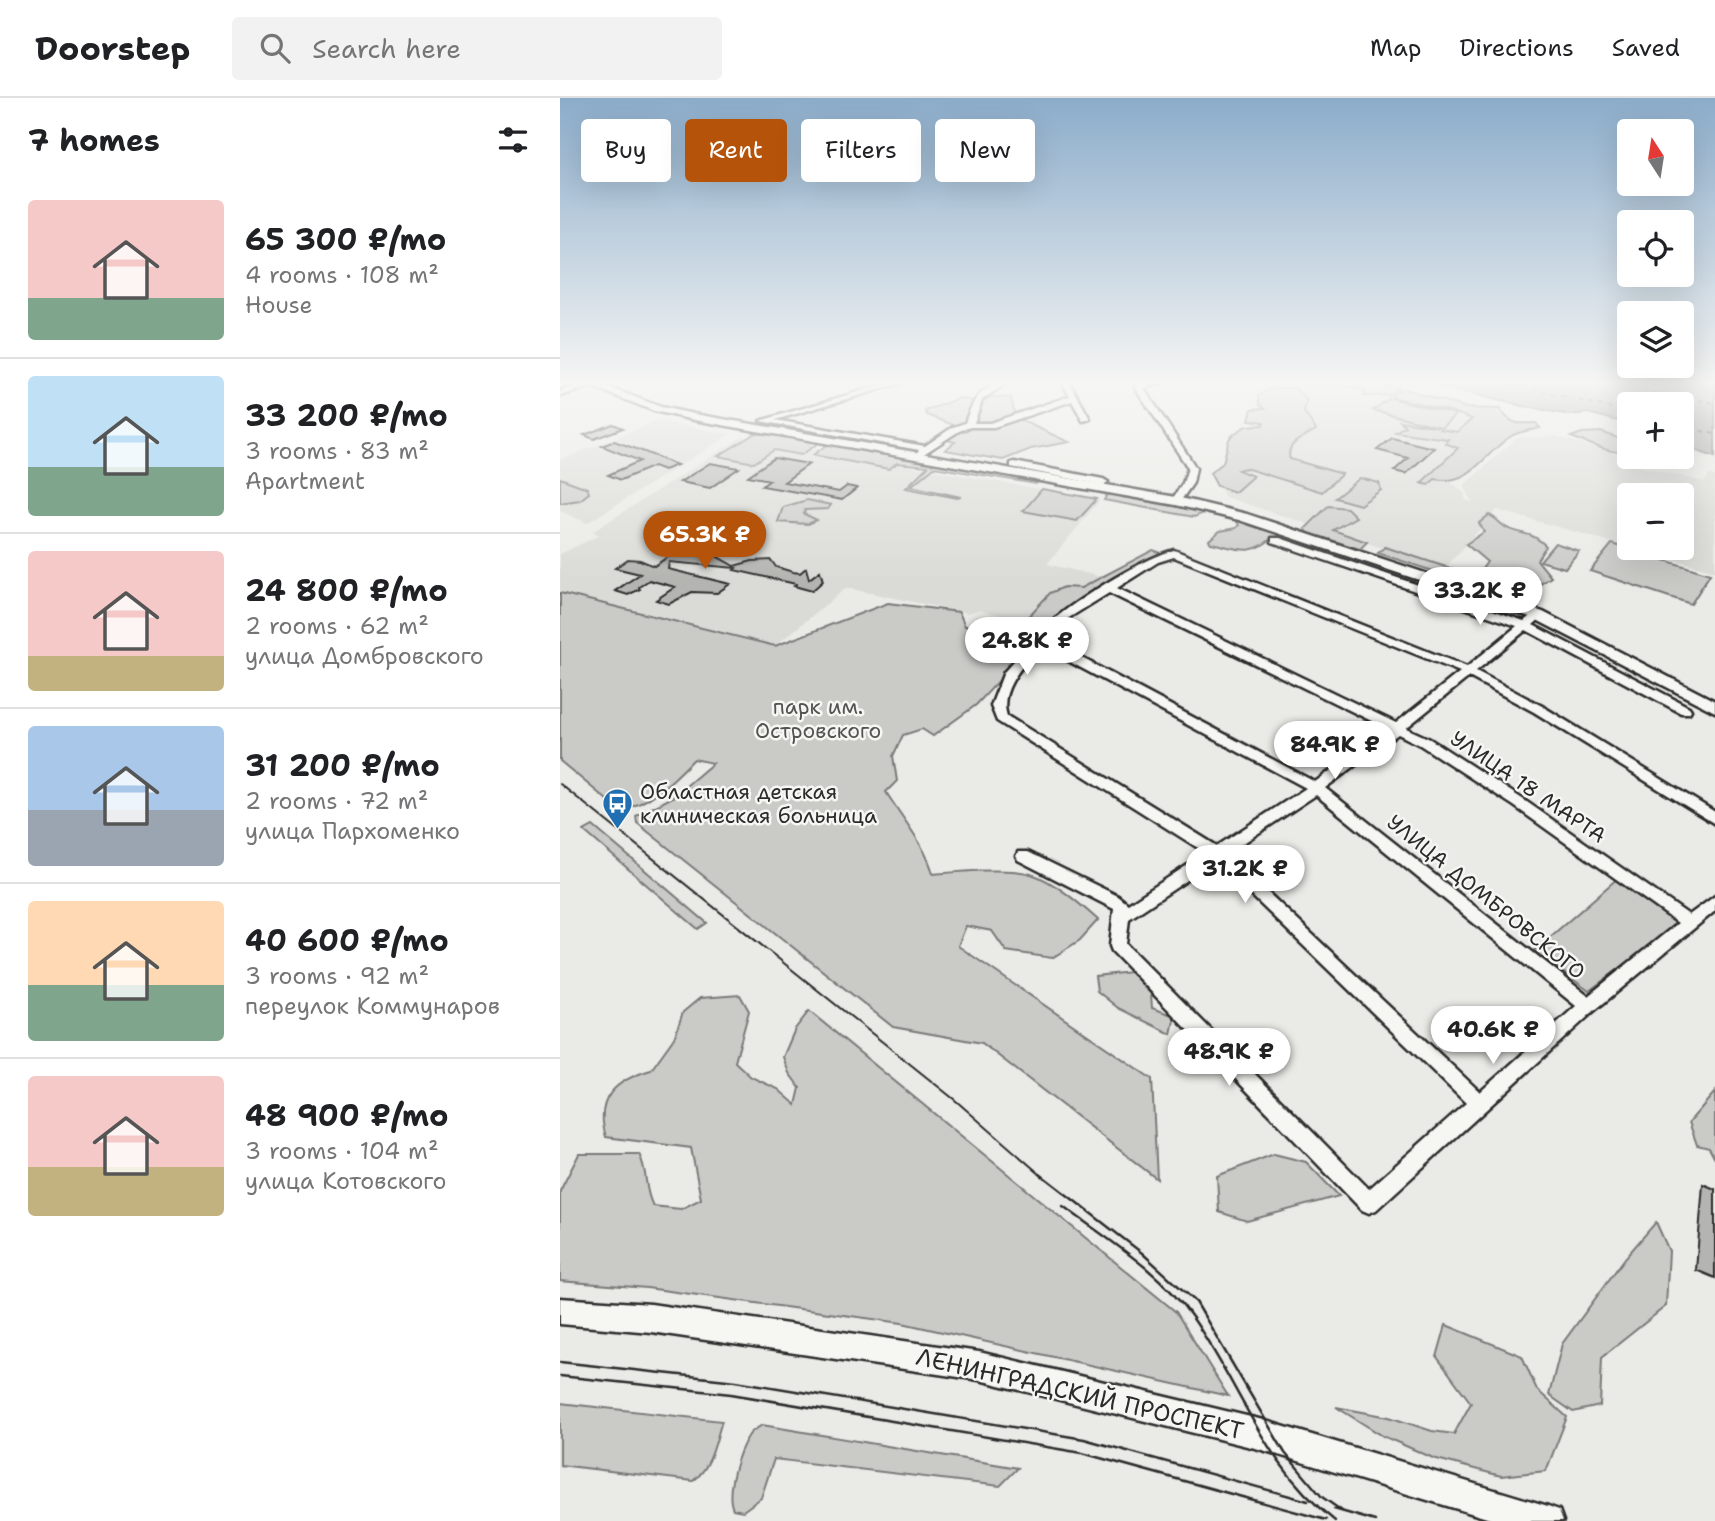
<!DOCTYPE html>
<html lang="en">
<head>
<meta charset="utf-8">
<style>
	:root { --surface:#fff; --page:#f2f2f2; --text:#202124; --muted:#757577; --line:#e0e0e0; --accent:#b45309 }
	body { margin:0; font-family:"Shantell Sans",sans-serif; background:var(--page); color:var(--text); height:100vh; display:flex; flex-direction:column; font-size:26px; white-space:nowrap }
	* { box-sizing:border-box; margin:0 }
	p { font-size:23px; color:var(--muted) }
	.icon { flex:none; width:38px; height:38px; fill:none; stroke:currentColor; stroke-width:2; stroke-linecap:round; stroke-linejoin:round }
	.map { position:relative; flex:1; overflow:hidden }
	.sheet { display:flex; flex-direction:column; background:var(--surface); width:560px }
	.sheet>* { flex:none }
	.guide { position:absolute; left:21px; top:21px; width:665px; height:63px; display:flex; gap:14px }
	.needle { width:46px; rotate:348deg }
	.fabs { position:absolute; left:1057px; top:21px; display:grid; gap:14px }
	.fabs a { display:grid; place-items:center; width:77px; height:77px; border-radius:7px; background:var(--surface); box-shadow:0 7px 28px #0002; font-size:35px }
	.price { position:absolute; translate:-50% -60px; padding:0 16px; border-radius:24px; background:#fff; color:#222; font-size:23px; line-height:46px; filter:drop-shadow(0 2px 4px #0008) }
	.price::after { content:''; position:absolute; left:50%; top:42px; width:21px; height:16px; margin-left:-10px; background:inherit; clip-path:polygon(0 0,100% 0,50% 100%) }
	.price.selected { background:var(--accent); color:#fff }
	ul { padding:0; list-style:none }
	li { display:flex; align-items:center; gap:21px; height:175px; padding:0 28px }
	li+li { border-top:2px solid var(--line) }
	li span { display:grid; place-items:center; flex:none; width:196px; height:140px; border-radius:7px; color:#555 }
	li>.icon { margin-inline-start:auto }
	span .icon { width:84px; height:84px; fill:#fffc; stroke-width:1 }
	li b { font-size:30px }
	h2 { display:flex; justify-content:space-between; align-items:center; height:84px; padding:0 28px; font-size:30px }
	.pill { padding:0 24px; border-radius:7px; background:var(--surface); box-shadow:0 7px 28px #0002; font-size:24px; line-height:63px }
	.pill.selected { background:var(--accent); color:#fff }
	header { display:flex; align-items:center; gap:42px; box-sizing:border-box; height:98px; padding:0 35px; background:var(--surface); border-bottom:2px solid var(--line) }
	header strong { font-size:33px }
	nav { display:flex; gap:38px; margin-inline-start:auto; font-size:24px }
	.search { width:490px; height:63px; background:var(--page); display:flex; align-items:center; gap:18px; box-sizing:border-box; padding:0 24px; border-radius:7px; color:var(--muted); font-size:26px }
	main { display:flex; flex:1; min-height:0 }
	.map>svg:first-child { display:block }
	.built { fill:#dadad6 }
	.green { fill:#cacac7; stroke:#7a7a79; stroke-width:2 }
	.water { fill:#a1a19e; stroke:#727270; stroke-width:2 }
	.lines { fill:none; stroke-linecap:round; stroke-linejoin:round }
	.ferry { stroke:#545453; stroke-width:2; stroke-dasharray:5 4.5; stroke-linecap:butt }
	.building { fill:#b4b4b1; stroke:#2b2b2b; stroke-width:2 }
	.minor-casing { stroke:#2b2b2b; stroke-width:5 }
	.major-casing { stroke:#2b2b2b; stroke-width:5 }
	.minor { fill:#f6f6f2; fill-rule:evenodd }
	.major { fill:#f6f6f2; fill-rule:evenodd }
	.tram-far1 { stroke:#2b2b2b; stroke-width:2 }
	.tram { stroke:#2b2b2b; stroke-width:2.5 }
	.labels { text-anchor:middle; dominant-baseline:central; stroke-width:5; stroke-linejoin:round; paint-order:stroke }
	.park-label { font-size:21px; fill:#535352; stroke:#f6f6f2 }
	.street-label { font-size:21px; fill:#2b2b2b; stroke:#f6f6f2 }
	.poi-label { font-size:21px; fill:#2b2b2b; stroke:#f6f6f2; text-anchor:start }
	.near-street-label { font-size:24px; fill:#2b2b2b; stroke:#f6f6f2 }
</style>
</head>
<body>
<header>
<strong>Doorstep</strong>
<div class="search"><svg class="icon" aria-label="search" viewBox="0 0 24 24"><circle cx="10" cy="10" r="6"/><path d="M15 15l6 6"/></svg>Search here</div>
<nav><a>Map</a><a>Directions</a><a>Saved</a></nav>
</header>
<main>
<section class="sheet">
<h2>7 homes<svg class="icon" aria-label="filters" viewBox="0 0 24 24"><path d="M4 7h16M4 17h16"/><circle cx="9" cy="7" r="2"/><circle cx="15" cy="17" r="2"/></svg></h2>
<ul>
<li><span style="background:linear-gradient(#f6c9c9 70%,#7fa58c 0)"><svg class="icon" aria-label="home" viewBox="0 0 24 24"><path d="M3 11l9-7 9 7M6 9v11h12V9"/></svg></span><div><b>65 300 ₽/mo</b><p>4 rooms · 108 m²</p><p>House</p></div></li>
<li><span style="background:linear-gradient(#bfe0f5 65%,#7fa58c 0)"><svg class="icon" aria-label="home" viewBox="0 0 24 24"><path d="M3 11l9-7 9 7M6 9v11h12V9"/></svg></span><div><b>33 200 ₽/mo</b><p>3 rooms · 83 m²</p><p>Apartment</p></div></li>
<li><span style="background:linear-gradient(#f6c9c9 75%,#c2b280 0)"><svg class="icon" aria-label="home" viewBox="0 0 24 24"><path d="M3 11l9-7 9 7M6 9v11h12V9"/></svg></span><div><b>24 800 ₽/mo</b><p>2 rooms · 62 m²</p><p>улица Домбровского</p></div></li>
<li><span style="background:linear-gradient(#a9c7e8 60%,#9aa5b1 0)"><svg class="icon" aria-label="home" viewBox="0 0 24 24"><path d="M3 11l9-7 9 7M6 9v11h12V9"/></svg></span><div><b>31 200 ₽/mo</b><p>2 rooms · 72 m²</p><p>улица Пархоменко</p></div></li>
<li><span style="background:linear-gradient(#ffd9b3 60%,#7fa58c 0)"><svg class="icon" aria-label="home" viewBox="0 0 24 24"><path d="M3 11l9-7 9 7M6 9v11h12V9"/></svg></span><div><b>40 600 ₽/mo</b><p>3 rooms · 92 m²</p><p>переулок Коммунаров</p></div></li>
<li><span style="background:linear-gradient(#f6c9c9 65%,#c2b280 0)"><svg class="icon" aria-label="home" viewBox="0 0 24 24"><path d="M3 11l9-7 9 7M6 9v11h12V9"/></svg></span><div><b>48 900 ₽/mo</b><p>3 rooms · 104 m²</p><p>улица Котовского</p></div></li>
</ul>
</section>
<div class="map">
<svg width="1155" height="1423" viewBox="0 0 1155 1423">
	<rect width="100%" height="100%" fill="#eaeae6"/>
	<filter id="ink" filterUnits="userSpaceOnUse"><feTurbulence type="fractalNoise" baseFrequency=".0143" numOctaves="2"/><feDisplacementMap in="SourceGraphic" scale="14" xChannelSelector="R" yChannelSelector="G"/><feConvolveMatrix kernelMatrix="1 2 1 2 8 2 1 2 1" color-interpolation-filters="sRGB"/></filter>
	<g filter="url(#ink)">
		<g class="built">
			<path d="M721,283H807L956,320L891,384L904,395L906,402L912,404L904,387L957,340L995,338L1061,357V364L1145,384L1149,377L1155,378V473L1073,450H1122V397H1069V449L937,412L885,470L665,399L655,380Z"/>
			<path d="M97,323L171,336L27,425L0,413V362Z"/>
			<path d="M183,338L540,402L487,466L546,480L478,525L418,512L407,515L286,490L215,548L0,495V456L40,437L32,434Z"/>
		</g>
		<g class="green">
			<path d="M769,283H803L839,290L829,297L804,298L805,293Z"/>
			<path d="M711,290H734L747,302L744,314L756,332C744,339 725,345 730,361L782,376L762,394L685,370L678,372L693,378L675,394L657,388L650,375L663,365L669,341L674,336L686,328L703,327L704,324L689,322L692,311L705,310L700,306L699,298Z"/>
			<path d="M844,291L906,310L940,311C950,327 958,326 976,325L980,330C972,332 961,333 953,337C926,352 912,389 875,381L868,387L861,385L898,350L885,345L888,341L835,334L845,328L840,323L880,329L813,312L830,300L896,316L880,331L897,334L912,321L893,314L832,299L835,294Z"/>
			<path d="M434,299L451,300L455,318L430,326H412L418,303Z"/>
			<path d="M400,300L413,303L407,327L401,330L367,317L365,313Z"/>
			<path d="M458,321L509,344L471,351L443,362L385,352L395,344L387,342L410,328Z"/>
			<path d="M1041,334L1069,344V353C1053,358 1027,344 1011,339L1022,335Z"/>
			<path d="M196,335L260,344L241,357L214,352L194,365L158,358Z"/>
			<path d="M269,345L481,381L476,386L374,369L351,388L401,399L397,400L346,390L368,368L337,365L329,371L253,357Z"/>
			<path d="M0,380L27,390L29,395L20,402L0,405Z"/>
			<path d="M800,380L819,385L821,392L800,407L775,400Z"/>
			<path d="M482,391L537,401L517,423L463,413Z"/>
			<path d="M548,395L646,414L634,419L544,402Z"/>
			<path d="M247,402L271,407L268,411L245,412L244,416L257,422L248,426L218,424L223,409Z"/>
			<path d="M768,408L787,410L796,419L773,432L807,444L800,451L749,435L745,431Z"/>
			<path d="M929,417C937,420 941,428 949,431C967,438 970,433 986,448L977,462L991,479L958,501L818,455L825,449L889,470L919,475L927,464L906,446L924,434L919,425Z"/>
			<path d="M674,419L969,518L965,521L956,519L722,440L713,439C691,460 677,450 651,445L649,442L660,433L676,430L679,427Z"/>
			<path d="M995,445L1019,453L1005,470L980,463Z"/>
			<path d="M1052,446L1150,476L1131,506L1030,473Z"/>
			<path d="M593,452L609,458L555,489L541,490L485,536H477L475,526L465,522L490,495L504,489L521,490Z"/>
			<path d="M0,495L215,548L328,505L399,514L405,528H437L462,541L449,572L416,607L373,638L362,631L343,637L333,658L337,683L326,694C342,720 366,748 373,776C397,774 448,769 471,776C494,783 520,806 538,822L520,842L492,860L446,853L432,833L406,828L398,848L592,981L597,1081L422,945L333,929L77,725L76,718L113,699L153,665L134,661C113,682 90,707 59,712L0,663Z"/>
			<path d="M33,728L147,825L138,831L24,733Z"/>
			<path d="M1059,779L1123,823L1029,893L974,853Z"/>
			<path d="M571,874L591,896L592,910L615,918L611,936L558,910L537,893L535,878Z"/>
			<path d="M180,897L189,913L175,964L191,979L218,991L236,1007L240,990L229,975L223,959L235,931L249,913L616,1214L668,1298L342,1225L87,1190L0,1183V1093L19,1056H79C89,1076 83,1089 93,1108L121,1111L141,1101L131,1050L46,1039C34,1000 56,982 91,972L114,940L123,914L140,900Z"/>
			<path d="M1155,994V1061L1149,1050L1137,1047L1129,1024Z"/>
			<path d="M714,1056L746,1064L779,1098L687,1123L659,1114L657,1078Z"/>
			<path d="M1096,1124L1109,1153L1106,1208L1042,1259L1040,1308L1013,1314L989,1297L1002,1246L1065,1160Z"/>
			<path d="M886,1227L962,1258L977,1292L1007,1319L986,1373L941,1378L873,1360L823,1338L776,1309L829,1319L872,1333L894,1336L911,1305L877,1259Z"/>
			<path d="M0,1305L162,1323C155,1344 152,1369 133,1383L0,1367Z"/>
			<path d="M202,1327L458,1370L440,1388L214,1361L201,1400L183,1413L173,1411C165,1395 178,1353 189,1337C191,1333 198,1330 202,1327Z"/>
		</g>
		<path class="water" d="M857,283H1155V359L1122,348V306H1069V326L1028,315L1010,317L962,308Z"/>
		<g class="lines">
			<g class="ferry">
				<path d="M936,283L1069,314"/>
				<path d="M1036,283L1155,305"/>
				<path d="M1122,328L1155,336"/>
			</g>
		</g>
		<g class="building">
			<path d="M53,326L63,330L34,341L24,337Z"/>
			<path d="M832,340L865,348L874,350L846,376L834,373L848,360L817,352Z"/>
			<path d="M54,343L82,353L117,367L104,372L94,368L61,382L48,377L80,363L42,348Z"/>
			<path d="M214,360L249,366L224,384L279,394L287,388L297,390L282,402L202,388L210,382L188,378Z"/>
			<path d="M150,365L179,370L150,390L120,384Z"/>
			<path d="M149,436L175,444L158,459L174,468L192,463L211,462L216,469L233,474L240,475L246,470L249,481L260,473L263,483L252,493L234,488L236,486L174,472L176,470L109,464L108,471L170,486L157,495L132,494L109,506L96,502L115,489L89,482L79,489L80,491L68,497L55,493L80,476L55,470L68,461L80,462L94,468L141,437Z"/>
			<path d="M1143,1086L1155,1091V1180L1136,1172Z"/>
		</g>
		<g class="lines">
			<defs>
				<g id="minor">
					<path d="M335,283H348L215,322L365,348L393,329L405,325C412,304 419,291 441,284L445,286L422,302L414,325H430L510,298L501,283H509L530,321L523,323L512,303L434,329H410L399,333L359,359L355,356L359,352L200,323Z"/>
					<path d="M578,283H586L585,285L610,283L584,290L636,370L633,385L619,405L611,403L623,385L628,370L575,289Z"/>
					<path d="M30,284L34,286L33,288L0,298V293Z"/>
					<path d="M454,364L543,381L548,384L543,387L451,369V365Z"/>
					<path d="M712,440H720L964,523L974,515H982V519L973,527L1129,609L1131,612L1129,615H1121L966,532L916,573L982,608L1155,714V726L974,614L909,579L846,630L870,641L964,702L1129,817L1155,798V813L1034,913L816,1112L809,1115L802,1112L552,853L550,848L554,811L458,762L456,758L458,754H468L558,798L568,806L646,755L437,623L431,608L444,574L472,543L465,539V535L477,537C501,510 579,462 614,452L907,569L957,528L712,444ZM614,459L900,574L836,625L557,490L598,464ZM549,495L828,631L755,684L486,541L499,526ZM480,548L746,690L657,748L447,618C438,592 464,566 480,548ZM838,636L860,647L954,708L1118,825L1028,898L765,690ZM756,697L1016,908L920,994L667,756ZM656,763L906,1005L809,1091L566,846L569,821Z"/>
				</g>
				<g id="major">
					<path d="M18,283H32L101,309L134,316L616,399L687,416L983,514L1155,603V614L973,520L679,422L616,407L134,322L94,313Z"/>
					<path d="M0,1200L91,1206L419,1254L699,1321L988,1408L999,1412L1003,1423H937L699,1351L419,1282L91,1234L0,1226Z"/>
				</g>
			</defs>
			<use href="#minor" class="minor-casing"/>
			<use href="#major" class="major-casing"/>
			<use href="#minor" class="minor"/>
			<use href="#major" class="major"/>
			<path class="tram-far1" d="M0,686L395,1002L482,1078"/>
			<g class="tram">
				<path d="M480,1076L582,1155L636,1204L725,1355L762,1399L782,1413"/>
				<path d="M503,1108C547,1141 600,1173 632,1219C682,1290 703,1367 775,1423"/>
				<path d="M0,1264L176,1283L524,1341L748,1403"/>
				<path d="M0,1278L171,1296L522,1355L766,1422"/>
				<path d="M774,1411L815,1423"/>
			</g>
		</g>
	</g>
	<linearGradient id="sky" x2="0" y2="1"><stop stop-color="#8bacca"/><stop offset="0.59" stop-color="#f6f6f4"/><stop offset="1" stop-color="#f6f6f4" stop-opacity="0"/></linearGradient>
	<rect width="1155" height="482" fill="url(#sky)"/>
	<defs>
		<symbol id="bus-pin" viewBox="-11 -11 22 30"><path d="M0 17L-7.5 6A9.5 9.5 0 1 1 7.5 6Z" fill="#1f6fb2" stroke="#f6f6f2"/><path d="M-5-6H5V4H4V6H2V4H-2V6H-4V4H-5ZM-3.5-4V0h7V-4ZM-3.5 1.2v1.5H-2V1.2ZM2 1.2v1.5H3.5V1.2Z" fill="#fff"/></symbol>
	</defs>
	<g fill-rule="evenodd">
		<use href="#bus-pin" x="40" y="688" width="35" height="47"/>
	</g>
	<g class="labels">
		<g class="park-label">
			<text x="258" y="609">парк им.<tspan x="258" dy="24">Островского</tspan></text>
		</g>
		<g class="street-label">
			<text transform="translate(968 689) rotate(34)">УЛИЦА 18 МАРТА</text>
			<text transform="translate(926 799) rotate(39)">УЛИЦА ДОМБРОВСКОГО</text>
		</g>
		<g class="poi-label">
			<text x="80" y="694">Областная детская<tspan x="80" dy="24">клиническая больница</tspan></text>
		</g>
		<g class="near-street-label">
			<text transform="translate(520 1296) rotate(13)">ЛЕНИНГРАДСКИЙ ПРОСПЕКТ</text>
		</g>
	</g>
</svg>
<div class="fabs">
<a><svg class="needle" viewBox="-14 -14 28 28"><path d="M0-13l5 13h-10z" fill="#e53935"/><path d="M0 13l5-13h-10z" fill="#757577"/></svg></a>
<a><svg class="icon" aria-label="locate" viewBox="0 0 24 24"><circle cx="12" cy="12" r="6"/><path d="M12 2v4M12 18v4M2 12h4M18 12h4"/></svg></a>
<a><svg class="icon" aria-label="layers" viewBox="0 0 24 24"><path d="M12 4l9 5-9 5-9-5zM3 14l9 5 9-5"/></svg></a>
<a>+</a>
<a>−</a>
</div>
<b class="price selected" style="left:145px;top:473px">65.3K ₽</b>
<b class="price" style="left:920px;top:529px">33.2K ₽</b>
<b class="price" style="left:467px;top:579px">24.8K ₽</b>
<b class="price" style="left:775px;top:683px">84.9K ₽</b>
<b class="price" style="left:685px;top:807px">31.2K ₽</b>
<b class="price" style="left:933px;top:968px">40.6K ₽</b>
<b class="price" style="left:669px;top:990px">48.9K ₽</b>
<div class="guide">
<a class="pill">Buy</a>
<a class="pill selected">Rent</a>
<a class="pill">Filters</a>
<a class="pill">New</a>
</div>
</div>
</main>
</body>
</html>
